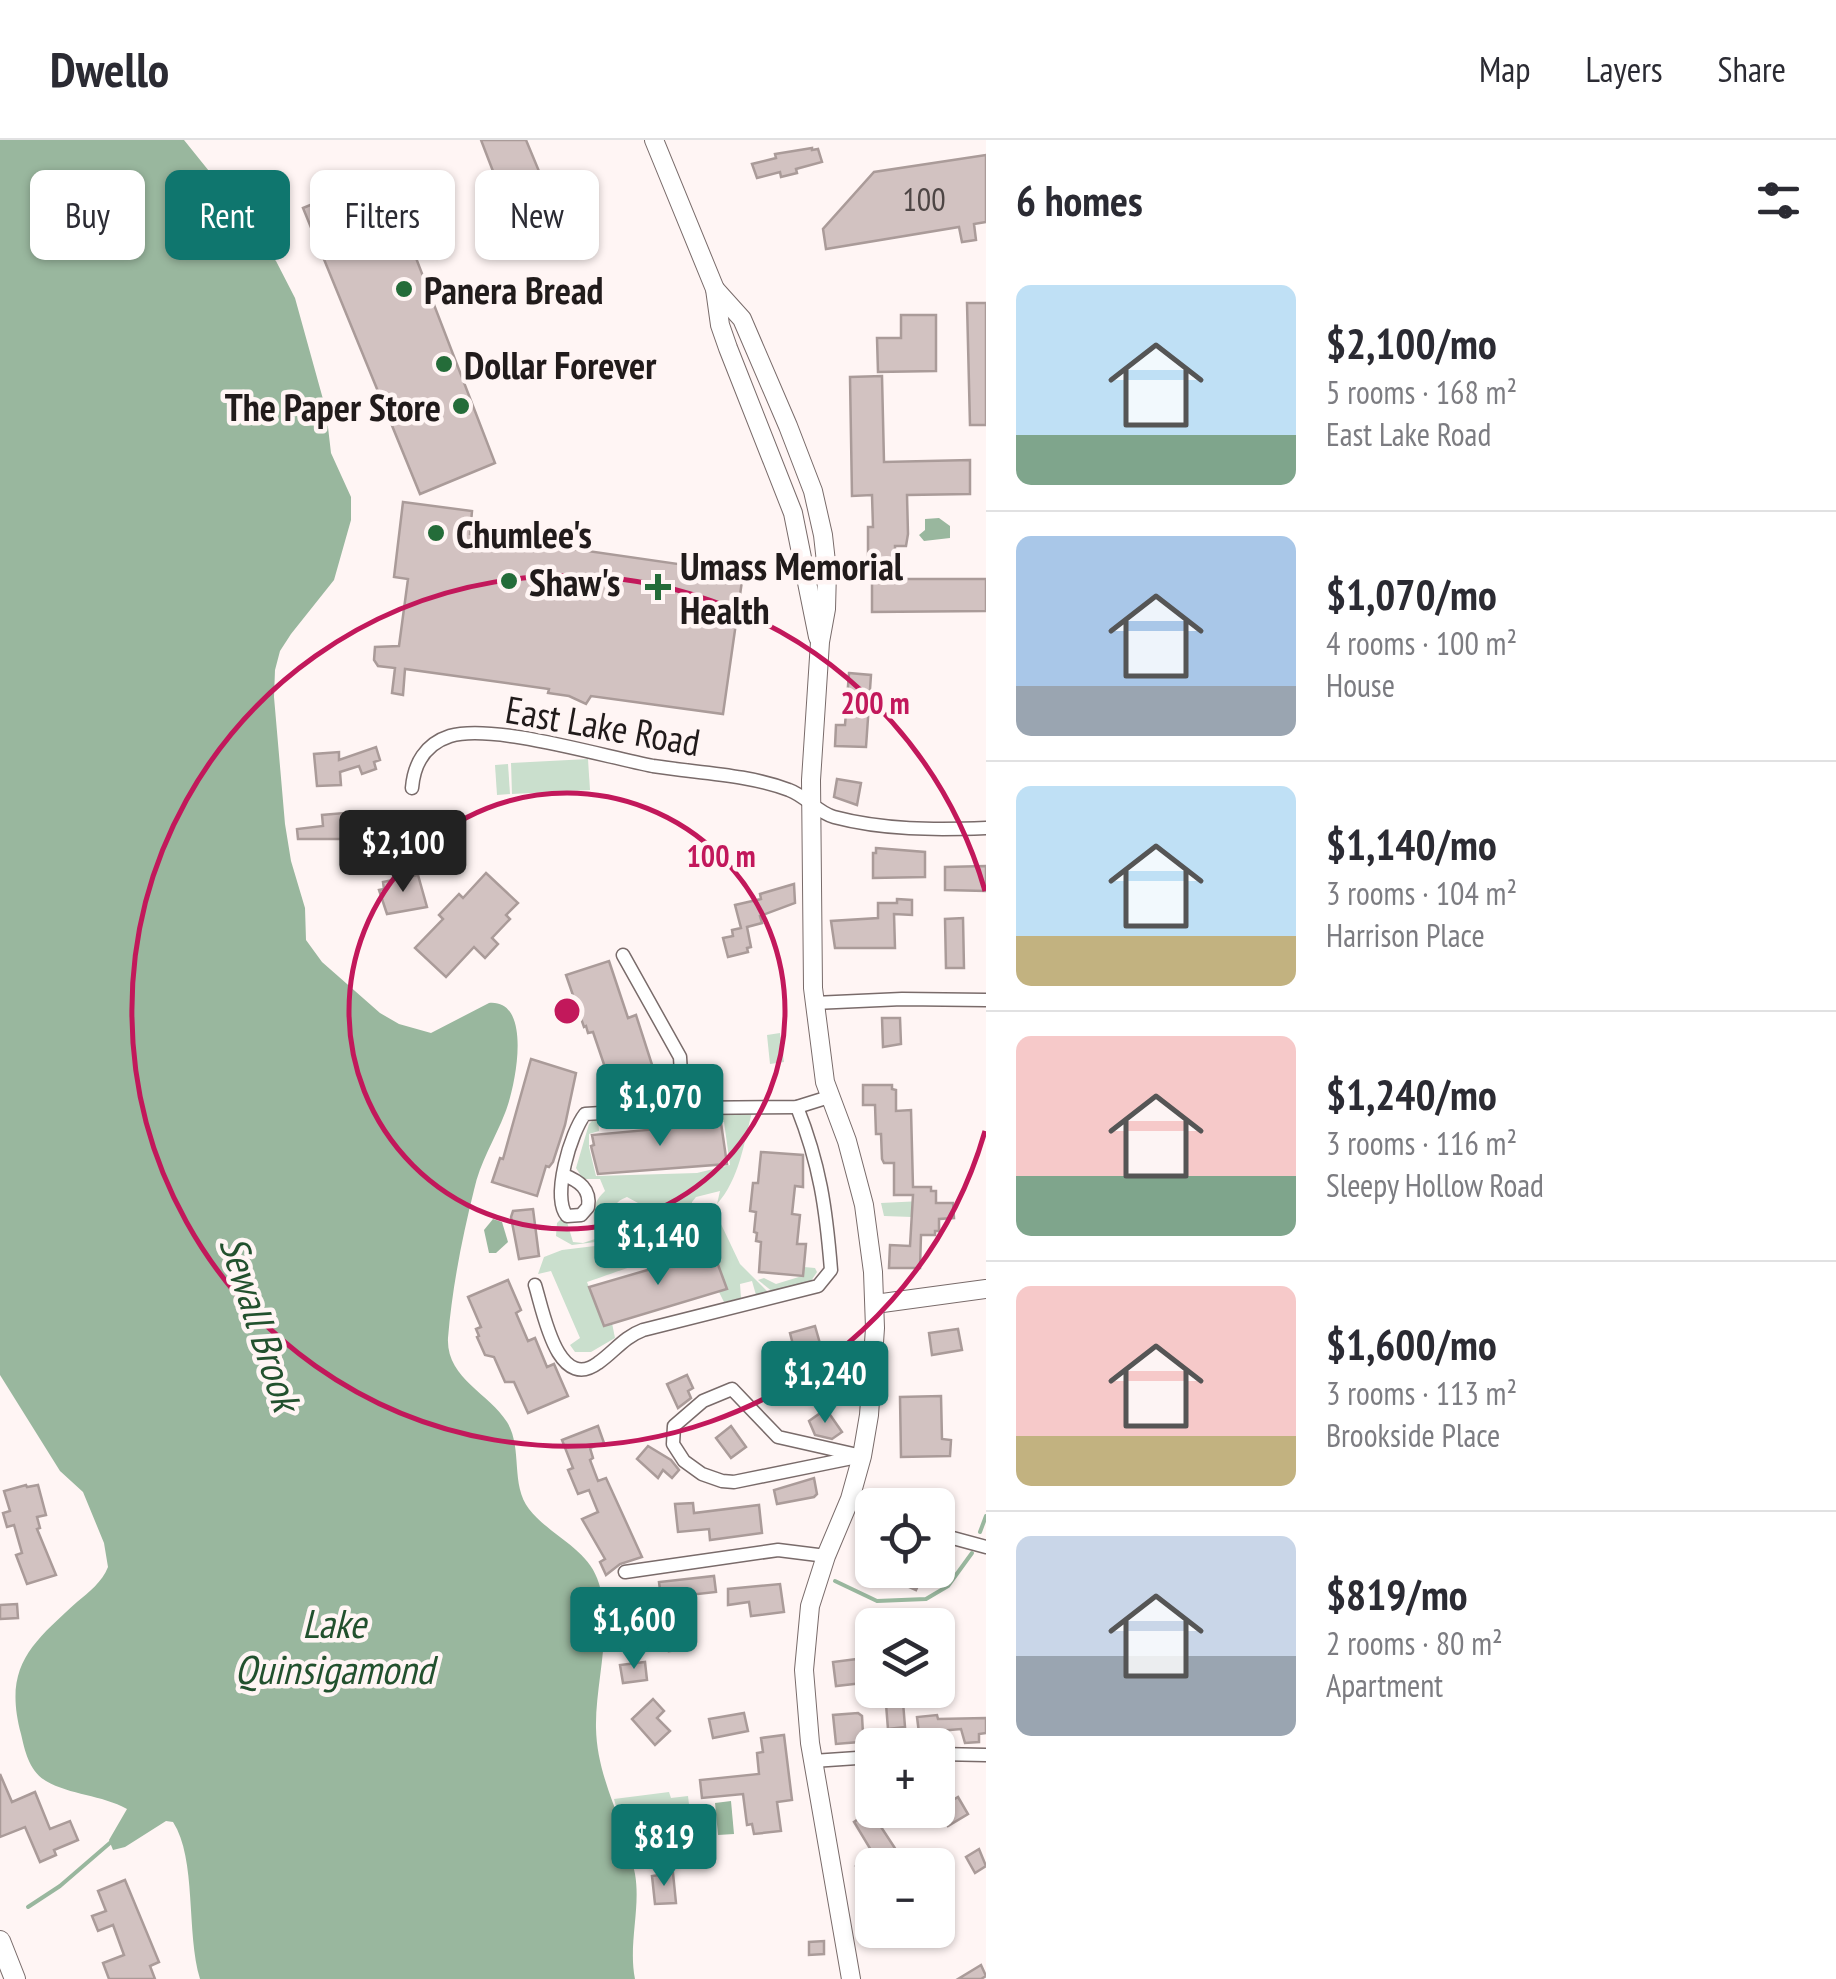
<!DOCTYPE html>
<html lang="en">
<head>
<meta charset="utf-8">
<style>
	:root { --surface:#fff; --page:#f2f2f3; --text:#2b2b33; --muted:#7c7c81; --line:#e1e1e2; --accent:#0f766e }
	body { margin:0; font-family:"PT Sans Narrow",sans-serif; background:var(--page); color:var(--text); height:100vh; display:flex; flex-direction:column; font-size:38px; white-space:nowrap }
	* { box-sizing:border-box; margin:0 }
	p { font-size:32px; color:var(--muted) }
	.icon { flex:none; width:55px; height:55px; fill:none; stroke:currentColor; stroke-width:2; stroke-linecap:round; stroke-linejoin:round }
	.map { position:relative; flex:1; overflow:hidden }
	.sheet { display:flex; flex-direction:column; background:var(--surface); width:850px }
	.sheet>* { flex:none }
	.top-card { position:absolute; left:30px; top:30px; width:805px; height:90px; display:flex; gap:20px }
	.buttons { position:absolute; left:855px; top:1348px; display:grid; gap:20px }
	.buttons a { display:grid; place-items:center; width:100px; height:100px; border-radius:15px; background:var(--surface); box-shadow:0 2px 8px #0004; font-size:50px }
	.price { position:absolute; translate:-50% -85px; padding:0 22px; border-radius:10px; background:var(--accent); color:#fff; font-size:32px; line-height:65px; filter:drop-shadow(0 2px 5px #0008) }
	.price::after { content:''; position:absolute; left:50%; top:60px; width:30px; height:22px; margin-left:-15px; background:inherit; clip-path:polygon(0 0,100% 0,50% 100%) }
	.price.selected { background:#222; color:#fff }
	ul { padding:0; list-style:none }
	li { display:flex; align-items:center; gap:30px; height:250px; padding:0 30px }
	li+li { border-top:2px solid var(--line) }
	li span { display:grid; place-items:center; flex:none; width:280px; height:200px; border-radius:15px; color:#555 }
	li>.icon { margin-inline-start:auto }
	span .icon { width:120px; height:120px; fill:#fffc; stroke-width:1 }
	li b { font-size:42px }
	h2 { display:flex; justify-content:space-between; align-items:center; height:120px; padding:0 30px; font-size:42px }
	.pill { padding:0 35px; border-radius:15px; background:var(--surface); box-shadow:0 2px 8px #0004; font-size:35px; line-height:90px }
	.pill.selected { background:var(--accent); color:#fff }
	header { display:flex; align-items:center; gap:60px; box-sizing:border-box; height:140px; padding:0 50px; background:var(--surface); border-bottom:2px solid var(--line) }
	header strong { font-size:48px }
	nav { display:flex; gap:55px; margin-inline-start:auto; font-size:35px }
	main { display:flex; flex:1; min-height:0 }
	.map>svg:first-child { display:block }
	.green { fill:#cadfcd }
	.water { fill:#99b79e }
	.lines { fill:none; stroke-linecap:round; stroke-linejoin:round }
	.stream { stroke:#99b79e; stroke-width:4 }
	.building { fill:#d2c2c1; stroke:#aa9b99; stroke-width:2.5 }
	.street-casing { stroke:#796b6a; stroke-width:15 }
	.secondary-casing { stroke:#796b6a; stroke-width:20 }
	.primary-casing { stroke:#796b6a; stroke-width:22 }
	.street { stroke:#fff; stroke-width:12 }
	.secondary { stroke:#fff; stroke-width:18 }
	.primary { stroke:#fff; stroke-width:20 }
	.ring { fill:none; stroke:#c2185b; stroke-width:5 }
	.poi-dot { fill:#246c39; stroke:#fff5f4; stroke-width:4 }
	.labels { text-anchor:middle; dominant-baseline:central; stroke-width:9; stroke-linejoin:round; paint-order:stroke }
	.number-label { font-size:32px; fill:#4d4544 }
	.poi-label { font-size:38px; font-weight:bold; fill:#211b1b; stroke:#fff5f4; text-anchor:start }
	.street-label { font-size:38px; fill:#211b1b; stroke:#fff5f4 }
	.water-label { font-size:40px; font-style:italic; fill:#22512e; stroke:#fff5f4 }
	.centre { fill:#c2185b; stroke:#fff5f4; stroke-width:5 }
	.ring-label { font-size:30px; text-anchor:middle; font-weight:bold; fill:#c2185b; stroke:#fff5f4; stroke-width:9; stroke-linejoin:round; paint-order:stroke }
</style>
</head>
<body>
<header>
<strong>Dwello</strong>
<nav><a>Map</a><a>Layers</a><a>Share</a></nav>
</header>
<main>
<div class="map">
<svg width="986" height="1839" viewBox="0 0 986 1839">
	<rect width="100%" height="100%" fill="#fff5f4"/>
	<g class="green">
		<path d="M588,619L590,650L512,654L511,623Z"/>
		<path d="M508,624L510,654L497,655L495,625Z"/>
		<path d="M780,893L784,922L770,924L767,895Z"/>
		<path d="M709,971L752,972C744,1003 739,1040 717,1064L720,1051L696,1057L692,1062V1068L702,1073L657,1087L640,1078L638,1063L627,1057C615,1061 613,1068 613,1080L622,1087L619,1099L572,1105L556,1096L557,1083L562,1078L567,1082L573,1102L583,1103L595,1099C595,1077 588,1067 605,1051L600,1039H583L576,1028L589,984L595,978L598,977L599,991L589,994V1007L596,1036L697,1033L730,1025L724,982L709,983Z"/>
		<path d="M922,1061L936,1063L937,1067L912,1077L884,1076L881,1063Z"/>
		<path d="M705,1077L720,1082L740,1124L768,1152L756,1155L752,1141L740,1144L741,1158L724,1162L719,1152L727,1149L713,1111C692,1102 612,1134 587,1142L604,1186L612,1183L615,1198L591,1212H575L570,1205L580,1198L551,1131L538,1134L544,1117L562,1110L611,1104Z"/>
		<path d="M804,1127L815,1128L817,1132L809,1144L773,1152L758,1140L764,1138L776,1144L802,1136Z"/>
		<path d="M669,1652L671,1658L688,1656L694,1707L689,1716L637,1721L629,1700L633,1698L624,1668L617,1670L614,1659Z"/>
	</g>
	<g class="water">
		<path d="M0,0H184L246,77L257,100L276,121L295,158L326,270L331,313L351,357V380L334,440L291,494L280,511L275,530L274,557L285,684L291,721L305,768L306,800L322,822L380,873L399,884L431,893L489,863C534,859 515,949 505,973C495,999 480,1022 474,1050C462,1098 452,1149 448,1198C446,1238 489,1253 507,1282C523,1308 510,1344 529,1369C548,1394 586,1408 597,1438C615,1484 595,1541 596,1588C597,1641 626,1683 635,1734C641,1768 628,1804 635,1839H200C186,1793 197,1719 173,1682L166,1681L125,1707L113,1710L109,1700L127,1669C102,1655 70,1655 46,1641C29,1631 25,1611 21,1594C3,1527 31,1504 77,1462C89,1452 102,1442 108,1427L104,1403L83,1352L60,1331L0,1235Z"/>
		<path d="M939,378L950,386V398L924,401L919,395L925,390V379Z"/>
		<path d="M493,1079L502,1082L508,1102L496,1113H489L484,1090Z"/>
		<path d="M731,1661L734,1694L718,1695L715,1663Z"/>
	</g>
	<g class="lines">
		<g class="stream">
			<path d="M980,1392L986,1376"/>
			<path d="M835,1441L877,1461L926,1459L948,1446L972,1413"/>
			<path d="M28,1767L60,1746L111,1702"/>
		</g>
	</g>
	<g class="building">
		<path d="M481,0H526L541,36L501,52Z"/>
		<path d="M812,8V10L818,9L822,22L796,29L797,33L781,37L780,32L757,38L752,24L776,18L775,14Z"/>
		<path d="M986,15V82L974,84L976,100L962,102L959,87L826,109L823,89L874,32Z"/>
		<path d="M384,35L495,323L420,354L303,68Z"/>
		<path d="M967,163H986V285H970Z"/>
		<path d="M901,175H936V231L878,232L877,198H901Z"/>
		<path d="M882,236L884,322L970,320V354L907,355L908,394L906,406H895V439H986V471L872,472V424H868V387H873L872,355L852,356L850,237Z"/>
		<path d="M403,362L472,371L470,394L713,429L715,436L742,441L723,574L591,556L586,564L569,556L548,553L549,549L405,529L403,555L392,553L395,528L378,526L374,520L375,507L399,506L408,439L394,437Z"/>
		<path d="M849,533L871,535L866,607L835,606L836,585H845Z"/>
		<path d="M376,607L380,620L374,622L376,629L362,634L359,626L340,632L341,645L317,646L314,614L339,612V620Z"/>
		<path d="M837,639L861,643L857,665L834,657Z"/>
		<path d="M344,673L343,699H298L297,689L323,686L322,675Z"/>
		<path d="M876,708L925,712V737L873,738V713H876Z"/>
		<path d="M986,726V751L945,750V727Z"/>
		<path d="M486,733L518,763L506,775L510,779L492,798L498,804L485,818L474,807L446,837L415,808L443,779L439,775L459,754L463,758Z"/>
		<path d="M418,735L427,767L387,774L379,750L384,749L383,742Z"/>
		<path d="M794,744L795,763L760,776L762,783L747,787L751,807L747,808L748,812L728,817L723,798L733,796L732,790L741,788L735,765L761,759L760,754Z"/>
		<path d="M897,759L912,760V775L894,774L895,808H835L831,781L878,778V763H897Z"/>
		<path d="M963,778L964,828H946L945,779Z"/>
		<path d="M609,821L628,878L636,875L655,934L612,948L593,892L588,893L586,886L584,887L566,835Z"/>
		<path d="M882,878H900L901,904L883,907Z"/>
		<path d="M531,919L576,933L565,985L553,1022L549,1027L546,1026L537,1056L492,1042L500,1018L503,1019Z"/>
		<path d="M863,945H892V949L896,950V971L911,970L913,1047H931V1051H936V1063H953L954,1078L939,1079V1091H935V1095H921L920,1128H889L890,1105L910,1106L913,1055H894V1023H884L882,1019L881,994H876L875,965H863Z"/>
		<path d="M721,983L727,1024L598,1034L591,1006L594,1005L592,995Z"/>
		<path d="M761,1012L803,1015V1047L795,1046L792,1074L800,1075L797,1104H806L803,1136L759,1132L761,1102L756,1101L757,1093L754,1092L756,1072L750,1071L753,1043H758Z"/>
		<path d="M533,1069L539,1116L519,1119L511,1077L513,1071Z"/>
		<path d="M713,1111L727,1149L604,1186L589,1147Z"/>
		<path d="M508,1140L521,1170L516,1173L528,1201L535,1198L547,1227L554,1224L568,1256L528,1273L514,1242H505L494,1217L485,1215L477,1197L479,1196L476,1189L481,1187L468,1157Z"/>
		<path d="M815,1186L825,1221L840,1216L846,1233L803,1243L790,1193Z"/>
		<path d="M958,1189L962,1210L932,1215L929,1193Z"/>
		<path d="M687,1235L693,1248L688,1251L691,1258L678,1268L667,1244Z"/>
		<path d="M941,1256L942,1299L951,1300L950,1316L901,1317L900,1257Z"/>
		<path d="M826,1269L842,1292L832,1299L815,1295L809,1281Z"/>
		<path d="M598,1286L604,1303L590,1308L593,1318L590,1320L598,1341L606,1338L642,1417L620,1424L606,1435L600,1422L605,1419L582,1379L598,1372L589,1350L578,1354L568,1330L573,1328L562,1300Z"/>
		<path d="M731,1286L746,1307L731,1318L716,1298Z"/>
		<path d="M648,1306L671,1320L679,1330L672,1338L663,1330L658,1338L637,1319Z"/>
		<path d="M814,1338L817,1354L814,1357L777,1364L774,1350Z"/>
		<path d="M26,1345L27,1347L38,1345L46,1375L37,1377L40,1388L37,1389L56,1435L27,1444L16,1415L22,1413L14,1385L7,1387L3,1373L10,1371L4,1351Z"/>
		<path d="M693,1363L694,1373L759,1365L762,1393L710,1400L709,1389L678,1392L675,1364Z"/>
		<path d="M901,1430H925L916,1450L896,1441Z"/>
		<path d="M714,1436L716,1452L661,1458L659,1442Z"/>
		<path d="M780,1444L784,1472L751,1476L749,1462L728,1465V1449Z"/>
		<path d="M17,1464L18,1478L0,1479V1465Z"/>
		<path d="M872,1481V1496L860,1497L858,1483Z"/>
		<path d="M684,1496L686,1509L669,1511L668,1498Z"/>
		<path d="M865,1518V1522H871L872,1542L836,1546L833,1522Z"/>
		<path d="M645,1522L647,1540L623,1543L620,1525Z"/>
		<path d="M653,1559L664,1571L657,1578L670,1591L655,1605L632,1579Z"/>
		<path d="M903,1562L905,1587L888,1589L886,1564Z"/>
		<path d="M744,1573L748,1591L713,1598L709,1579Z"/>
		<path d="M858,1573L862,1576L863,1594L859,1595V1602L836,1604L833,1575Z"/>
		<path d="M937,1575L938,1579L986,1578V1593L979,1594V1602L965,1603L961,1589L939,1591L940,1598L920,1601L917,1577Z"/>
		<path d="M784,1595L792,1660L777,1662L781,1691L754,1694L752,1684L747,1685L743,1654L702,1658L700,1640L759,1634L757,1613L763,1612L761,1598Z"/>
		<path d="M0,1634L12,1662L35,1652L50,1689L70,1681L78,1700L54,1710L56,1715L40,1722L25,1687L0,1697Z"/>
		<path d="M958,1657L968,1674L948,1686L938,1669Z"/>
		<path d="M872,1670H882L890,1682L881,1687L906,1725H858L874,1715L854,1682Z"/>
		<path d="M979,1709L986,1726L975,1733L966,1717Z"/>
		<path d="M673,1733L676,1763L655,1764L652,1736Z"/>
		<path d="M125,1740L159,1822L150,1826L155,1839H109L103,1823L124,1815L113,1785L98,1791L92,1776L106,1771L98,1751Z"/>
		<path d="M824,1801V1814L809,1815V1802Z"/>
		<path d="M981,1825L986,1836L981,1839H958Z"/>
	</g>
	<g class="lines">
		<defs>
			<g id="street">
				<path d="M412,648C414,624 425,604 450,596C493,583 605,617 653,626C697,633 747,634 789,650C806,656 818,673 834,677C883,690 935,690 986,688"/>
				<path d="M623,815L680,917L683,968L797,967L829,957"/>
				<path d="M814,863L902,859L986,860"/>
				<path d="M564,1035C579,1041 591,1049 588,1067L581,1075L567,1076C551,1057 571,992 585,974L683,968"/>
				<path d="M535,1145C543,1170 557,1253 598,1223C614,1212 624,1197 643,1190L818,1146L831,1130C826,1068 820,1025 797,967"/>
				<path d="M732,1249L778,1297L862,1316L734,1342L722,1341L702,1334L684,1321L673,1304L674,1286L703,1261Z"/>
				<path d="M850,1359L872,1368"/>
				<path d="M938,1394L986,1407"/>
				<path d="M625,1432L778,1410L826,1416"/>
				<path d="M938,1614L986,1615"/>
				<path d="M813,1621L872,1617"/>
			</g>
			<g id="secondary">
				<path d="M654,0L715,149L720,185L728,208L793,373L818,497"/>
				<path d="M715,149L742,179L788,286L813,351L823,395L827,431L826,469L820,502L811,640L813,848L825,942L847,1001L864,1065L873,1132L875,1188L869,1275L862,1316L850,1359L826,1416L810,1466L804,1530L810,1603L851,1839"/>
				<path d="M875,1164L986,1149"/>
			</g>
			<path id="primary" d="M0,1801L15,1839"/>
		</defs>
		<use href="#street" class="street-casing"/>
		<use href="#secondary" class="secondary-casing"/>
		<use href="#primary" class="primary-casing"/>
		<use href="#street" class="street"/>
		<use href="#secondary" class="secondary"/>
		<use href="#primary" class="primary"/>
	</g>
	<g class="ring">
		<circle cx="567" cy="871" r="218"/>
		<path d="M985 991A435 435 0 1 1 985 751"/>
	</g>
	<g class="poi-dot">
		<circle cx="404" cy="149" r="10"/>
		<circle cx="444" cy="224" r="10"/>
		<circle cx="461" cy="266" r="10"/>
		<circle cx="436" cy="393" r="10"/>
		<circle cx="509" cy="441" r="10"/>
		<path d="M653 432h10v10h10v10h-10v10h-10v-10h-10v-10h10z"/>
	</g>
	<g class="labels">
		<g class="number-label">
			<text x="924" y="59">100</text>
		</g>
		<g class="poi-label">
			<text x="424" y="149">Panera Bread</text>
			<text x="464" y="224">Dollar Forever</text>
			<text x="441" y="266" text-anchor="end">The Paper Store</text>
			<text x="456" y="393">Chumlee's</text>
			<text x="680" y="425">Umass Memorial<tspan x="680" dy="44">Health</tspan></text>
			<text x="529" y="441">Shaw's</text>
		</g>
		<g class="street-label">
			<text transform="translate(603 585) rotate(10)">East Lake Road</text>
		</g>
		<g class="water-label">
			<text transform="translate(261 1183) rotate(72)">Sewall Brook</text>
			<text x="334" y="1483">Lake<tspan x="334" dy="46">Quinsigamond</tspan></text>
		</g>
	</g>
	<circle cx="567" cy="871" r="15" class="centre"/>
	<g class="ring-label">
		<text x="875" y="574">200 m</text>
		<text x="721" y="727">100 m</text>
	</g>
</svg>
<div class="buttons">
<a><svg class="icon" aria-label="locate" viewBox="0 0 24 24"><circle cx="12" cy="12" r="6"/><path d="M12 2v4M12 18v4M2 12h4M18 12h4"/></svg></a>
<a><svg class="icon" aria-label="layers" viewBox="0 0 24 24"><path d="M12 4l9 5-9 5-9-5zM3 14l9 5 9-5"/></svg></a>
<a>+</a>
<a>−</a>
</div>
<b class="price selected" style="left:403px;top:755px">$2,100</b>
<b class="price" style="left:660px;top:1009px">$1,070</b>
<b class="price" style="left:658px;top:1148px">$1,140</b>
<b class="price" style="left:825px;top:1286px">$1,240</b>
<b class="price" style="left:634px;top:1532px">$1,600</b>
<b class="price" style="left:664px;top:1749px">$819</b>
<div class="top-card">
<a class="pill">Buy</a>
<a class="pill selected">Rent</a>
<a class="pill">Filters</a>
<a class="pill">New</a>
</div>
</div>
<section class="sheet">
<h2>6 homes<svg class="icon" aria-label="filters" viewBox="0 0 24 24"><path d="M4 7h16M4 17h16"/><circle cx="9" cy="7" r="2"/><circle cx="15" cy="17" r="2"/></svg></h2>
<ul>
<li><span style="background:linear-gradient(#bfe0f5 75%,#7fa58c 0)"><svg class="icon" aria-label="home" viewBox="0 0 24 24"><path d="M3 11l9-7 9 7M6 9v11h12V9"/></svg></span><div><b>$2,100/mo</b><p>5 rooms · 168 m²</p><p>East Lake Road</p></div></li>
<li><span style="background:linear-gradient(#a9c7e8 75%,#9aa5b1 0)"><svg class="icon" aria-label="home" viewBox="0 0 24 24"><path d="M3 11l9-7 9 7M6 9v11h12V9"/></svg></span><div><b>$1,070/mo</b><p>4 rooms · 100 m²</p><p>House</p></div></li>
<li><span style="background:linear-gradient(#bfe0f5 75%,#c2b280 0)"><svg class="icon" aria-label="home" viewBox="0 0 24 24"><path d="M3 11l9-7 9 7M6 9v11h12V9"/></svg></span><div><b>$1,140/mo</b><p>3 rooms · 104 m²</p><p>Harrison Place</p></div></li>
<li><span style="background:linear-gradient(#f6c9c9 70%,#7fa58c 0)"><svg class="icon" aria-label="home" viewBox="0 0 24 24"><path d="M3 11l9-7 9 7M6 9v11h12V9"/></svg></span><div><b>$1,240/mo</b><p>3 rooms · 116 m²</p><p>Sleepy Hollow Road</p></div></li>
<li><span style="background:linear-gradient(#f6c9c9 75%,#c2b280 0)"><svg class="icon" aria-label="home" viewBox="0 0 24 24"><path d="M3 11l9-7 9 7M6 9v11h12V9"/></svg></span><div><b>$1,600/mo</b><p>3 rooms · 113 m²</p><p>Brookside Place</p></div></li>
<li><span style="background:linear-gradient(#c9d6e8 60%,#9aa5b1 0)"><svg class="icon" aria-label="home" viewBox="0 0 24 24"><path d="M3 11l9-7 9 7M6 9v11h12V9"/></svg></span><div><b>$819/mo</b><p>2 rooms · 80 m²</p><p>Apartment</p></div></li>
</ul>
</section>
</main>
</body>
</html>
